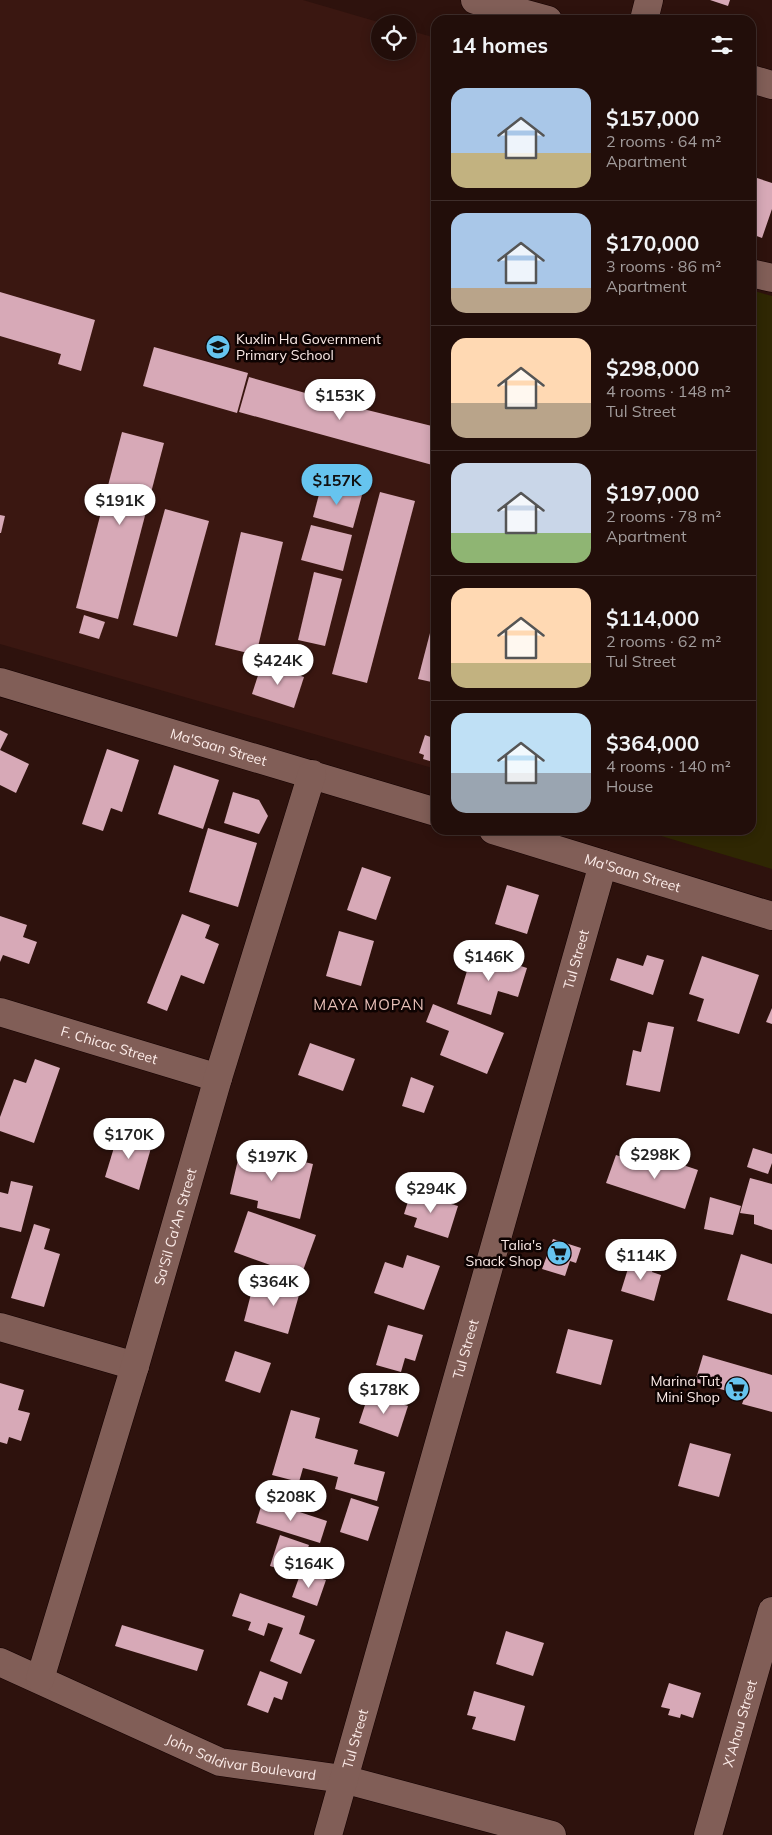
<!DOCTYPE html>
<html lang="en">
<head>
<meta charset="utf-8">
<style>
	:root { --surface:#220e0a; --page:#2a1713; --text:#f1f3f6; --muted:#a29c9c; --line:#3f2e2b; --accent:#66c4ef }
	body { margin:0; font-family:Mulish,sans-serif; background:var(--page); color:var(--text); height:100vh; display:flex; flex-direction:column; font-size:19px; white-space:nowrap }
	* { box-sizing:border-box; margin:0 }
	p { font-size:16px; color:var(--muted) }
	.icon { flex:none; width:28px; height:28px; fill:none; stroke:currentColor; stroke-width:2; stroke-linecap:round; stroke-linejoin:round }
	.map { position:relative; flex:1; overflow:hidden }
	.panel { position:absolute; left:431px; top:15px; width:325px; height:820px; display:flex; flex-direction:column; background:var(--surface); border-radius:15px; box-shadow:0 2px 12px #0003,0 0 0 1px var(--line) }
	.panel>* { flex:none }
	.buttons { position:absolute; left:371px; top:15px; display:grid; gap:10px }
	.buttons a { display:grid; place-items:center; width:45px; height:45px; border-radius:50%; background:var(--surface); box-shadow:0 2px 12px #0003,0 0 0 1px var(--line); font-size:25px }
	.price { position:absolute; translate:-50% -42px; padding:0 11px; border-radius:18px; background:#fff; color:#222; font-size:16px; line-height:32px; filter:drop-shadow(0 1px 2px #0008) }
	.price::after { content:''; position:absolute; left:50%; top:30px; width:15px; height:11px; margin-left:-8px; background:inherit; clip-path:polygon(0 0,100% 0,50% 100%) }
	.price.active { background:var(--accent); color:#111 }
	ul { padding:0; list-style:none }
	li { display:flex; align-items:center; gap:15px; height:125px; padding:0 20px }
	li+li { border-top:1px solid var(--line) }
	li span { display:grid; place-items:center; flex:none; width:140px; height:100px; border-radius:15px; color:#555 }
	li>.icon { margin-inline-start:auto }
	span .icon { width:60px; height:60px; fill:#fffc; stroke-width:1 }
	li b { font-size:21px }
	h2 { display:flex; justify-content:space-between; align-items:center; height:60px; padding:0 20px; font-size:21px }
	.map>svg:first-child { display:block }
	.built { fill:#3a1711 }
	.green { fill:#2f2703 }
	.building { fill:#d7a9b7 }
	.lines { fill:none; stroke-linecap:round; stroke-linejoin:round }
	.minor-casing { stroke:#140000; stroke-width:29 }
	.minor { stroke:#815e57; stroke-width:28 }
	.labels { text-anchor:middle; dominant-baseline:central; stroke-width:5; stroke-linejoin:round; paint-order:stroke }
	.poi-label { font-size:14px; fill:#fcebe8; stroke:#0e0302; text-anchor:end }
	.street-label { font-size:14px; fill:#fcebe8; stroke:#0e0302 }
	.neighbourhood-label { font-size:15px; letter-spacing:1px; fill:#eac1b9; stroke:#0e0302 }
</style>
</head>
<body>
<div class="map">
<svg width="772" height="1835" viewBox="0 0 772 1835">
	<rect width="100%" height="100%" fill="#2e120d"/>
	<path class="built" d="M0,0H303L385,24H380V51H408V30L436,38V769L0,644Z"/>
	<path class="green" d="M751,290L772,296V869L641,830H751Z"/>
	<g class="building">
		<path d="M710,0H730L728,6Z"/>
		<path d="M751,176L772,183V209L762,238L754,235L752,244Z"/>
		<path d="M0,292L95,320L81,371L58,364L61,354L0,336Z"/>
		<path d="M154,347L248,373L237,413L143,386Z"/>
		<path d="M249,377L355,407L436,427V466L239,412Z"/>
		<path d="M122,432L164,443L118,619L76,608Z"/>
		<path d="M322,483L362,495L353,528L313,517Z"/>
		<path d="M380,492L415,501L367,683L332,674Z"/>
		<path d="M165,509L209,521L177,637L133,625Z"/>
		<path d="M0,515L5,516L1,533H0Z"/>
		<path d="M311,525L352,535L343,571L301,560Z"/>
		<path d="M241,532L283,542L256,655L215,645Z"/>
		<path d="M314,572L342,579L325,646L298,640Z"/>
		<path d="M436,610V683L418,679Z"/>
		<path d="M84,615L105,622L99,639L79,633Z"/>
		<path d="M262,663L304,677L294,708L252,694Z"/>
		<path d="M0,730L8,734L0,750L29,764L16,793L0,785Z"/>
		<path d="M425,735L436,739V751L433,762L423,759L424,755L419,753Z"/>
		<path d="M107,749L139,760L122,812L111,808L103,831L82,824Z"/>
		<path d="M174,765L219,780L203,829L158,814Z"/>
		<path d="M233,792L259,800L268,816L259,834L224,823Z"/>
		<path d="M208,828L257,843L238,907L189,892Z"/>
		<path d="M362,867L391,877L376,920L347,910Z"/>
		<path d="M507,885L539,895L527,934L495,924Z"/>
		<path d="M182,914L210,925L205,938L219,944L204,984L181,975L167,1011L147,1003Z"/>
		<path d="M0,916L27,925L23,937L37,942L29,964L3,955L0,962Z"/>
		<path d="M339,931L374,941L361,986L326,976Z"/>
		<path d="M473,951L527,968L518,997L498,991L491,1015L457,1004Z"/>
		<path d="M647,955L664,960L653,995L610,980L617,958L643,966Z"/>
		<path d="M702,956L759,975L739,1034L697,1021L704,999L689,994Z"/>
		<path d="M433,1004L504,1033L487,1074L440,1055L449,1031L426,1022Z"/>
		<path d="M772,1008V1024L766,1022Z"/>
		<path d="M648,1022L674,1027L660,1092L626,1085L633,1050L641,1052Z"/>
		<path d="M310,1043L355,1059L343,1091L298,1075Z"/>
		<path d="M35,1059L60,1068L34,1143L0,1131V1117L14,1079L26,1083Z"/>
		<path d="M411,1077L434,1086L424,1113L402,1106Z"/>
		<path d="M119,1131L153,1141L139,1190L105,1177Z"/>
		<path d="M241,1147L313,1164L300,1219L257,1208L258,1201L230,1194Z"/>
		<path d="M753,1148L772,1154V1163L768,1174L747,1167Z"/>
		<path d="M616,1155L658,1169L662,1158L698,1170L685,1209L606,1183Z"/>
		<path d="M750,1178L772,1184V1230L754,1224V1215L740,1213Z"/>
		<path d="M11,1181L33,1186L21,1232L0,1227V1192L8,1194Z"/>
		<path d="M411,1192L458,1206L448,1238L414,1227L417,1218L404,1214Z"/>
		<path d="M710,1197L741,1206L733,1235L704,1229Z"/>
		<path d="M248,1211L316,1235L301,1276L234,1252Z"/>
		<path d="M34,1224L50,1229L44,1249L60,1254L44,1307L11,1298Z"/>
		<path d="M553,1239L581,1248L576,1263L570,1261L565,1276L542,1269Z"/>
		<path d="M741,1254L772,1264V1314L727,1300Z"/>
		<path d="M407,1255L440,1266L424,1310L374,1293L385,1262L403,1268Z"/>
		<path d="M631,1259L654,1266L652,1272L661,1275L654,1301L621,1291Z"/>
		<path d="M270,1279L301,1288L288,1334L244,1321L252,1290L265,1294Z"/>
		<path d="M388,1325L423,1335L415,1361L405,1358L401,1372L376,1365Z"/>
		<path d="M568,1329L613,1340L601,1385L556,1373Z"/>
		<path d="M235,1351L271,1363L260,1393L225,1381Z"/>
		<path d="M703,1355L772,1375V1412L742,1404L745,1396L695,1382Z"/>
		<path d="M0,1383L24,1390L18,1410L30,1413L21,1441L9,1437L7,1444L0,1442Z"/>
		<path d="M369,1393L408,1406L398,1437L359,1423Z"/>
		<path d="M291,1410L320,1418L315,1438L358,1450L354,1464L385,1472L377,1501L335,1489L338,1477L303,1468L299,1482L272,1475Z"/>
		<path d="M690,1443L731,1454L719,1497L678,1486Z"/>
		<path d="M351,1498L379,1507L368,1541L340,1532Z"/>
		<path d="M263,1500L327,1521L320,1543L256,1523Z"/>
		<path d="M280,1535L309,1545L298,1575L270,1566Z"/>
		<path d="M301,1572L326,1580L317,1606L292,1597Z"/>
		<path d="M240,1593L305,1616L299,1634L315,1640L301,1674L270,1661L283,1628L268,1623L264,1636L248,1630L251,1622L232,1616Z"/>
		<path d="M122,1625L204,1650L197,1671L115,1646Z"/>
		<path d="M506,1631L544,1643L533,1676L496,1664Z"/>
		<path d="M260,1671L288,1682L282,1700L274,1697L268,1713L247,1705Z"/>
		<path d="M669,1683L701,1693L693,1718L681,1714L680,1718L668,1715L670,1709L661,1707Z"/>
		<path d="M474,1691L525,1706L515,1741L472,1729L476,1717L467,1715Z"/>
	</g>
	<g class="lines">
		<defs>
			<g id="minor">
				<path d="M475,0L548,20"/>
				<path d="M644,20L649,0"/>
				<path d="M751,79L772,85"/>
				<path d="M751,273L772,278"/>
				<path id="s1" d="M0,682L436,812"/>
				<path id="s2" d="M493,830L772,916"/>
				<path id="s3" d="M0,1012L218,1078"/>
				<path d="M0,1327L135,1366"/>
				<path id="s4" d="M0,1662L220,1762L343,1779L552,1835"/>
				<path id="s5" d="M40,1679L135,1366L218,1078L312,774"/>
				<path id="s6" d="M328,1835L603,864"/>
				<path id="s7" d="M708,1835L772,1611"/>
			</g>
		</defs>
		<use href="#minor" class="minor-casing"/>
		<use href="#minor" class="minor"/>
	</g>
	<defs>
		<symbol id="school-disc" viewBox="-11 -11 22 22"><circle r="9.5" fill="#66c4ef" stroke="#0e0302"/><path d="M0-5L7-2L0 1L-7-2ZM-4 1L0 2.5L4 1V4Q0 6-4 4Z" fill="#111"/></symbol>
		<symbol id="supermarket-disc" viewBox="-11 -11 22 22"><circle r="9.5" fill="#66c4ef" stroke="#0e0302"/><path d="M-6-5.5h2.5l.6 2H6L4.5 2H-2.5L-4.4-4H-6ZM-1.5 3.2a1.3 1.3 0 1 0 .1 0ZM3 3.2a1.3 1.3 0 1 0 .1 0Z" fill="#111"/></symbol>
	</defs>
	<g fill-rule="evenodd">
		<use href="#school-disc" x="204" y="333" width="28" height="28"/>
		<use href="#supermarket-disc" x="545" y="1239" width="28" height="28"/>
		<use href="#supermarket-disc" x="723" y="1375" width="28" height="28"/>
	</g>
	<g class="labels">
		<g class="poi-label">
			<text x="236" y="339" text-anchor="start">Kuxlin Ha Government<tspan x="236" dy="16">Primary School</tspan></text>
			<text x="542" y="1245">Talia's<tspan x="542" dy="16">Snack Shop</tspan></text>
			<text x="720" y="1381">Marina Tut<tspan x="720" dy="16">Mini Shop</tspan></text>
		</g>
		<g class="street-label">
			<text stroke="none"><textPath href="#s1" startOffset="228">Ma'Saan Street</textPath></text>
			<text stroke="none"><textPath href="#s2" startOffset="146">Ma'Saan Street</textPath></text>
			<text stroke="none"><textPath href="#s6" startOffset="910">Tul Street</textPath></text>
			<text stroke="none"><textPath href="#s3" startOffset="114">F. Chicac Street</textPath></text>
			<text stroke="none"><textPath href="#s5" startOffset="472">Sa'Sil Ca'An Street</textPath></text>
			<text stroke="none"><textPath href="#s6" startOffset="505">Tul Street</textPath></text>
			<text stroke="none"><textPath href="#s7" startOffset="116">X'Ahau Street</textPath></text>
			<text stroke="none"><textPath href="#s6" startOffset="100">Tul Street</textPath></text>
			<text stroke="none"><textPath href="#s4" startOffset="261">John Saldivar Boulevard</textPath></text>
		</g>
		<g class="neighbourhood-label">
			<text x="369" y="1004">MAYA MOPAN</text>
		</g>
	</g>
</svg>
<div class="buttons">
<a><svg class="icon" aria-label="locate" viewBox="0 0 24 24"><circle cx="12" cy="12" r="6"/><path d="M12 2v4M12 18v4M2 12h4M18 12h4"/></svg></a>
</div>
<b class="price" style="left:340px;top:421px">$153K</b>
<b class="price active" style="left:337px;top:506px">$157K</b>
<b class="price" style="left:120px;top:526px">$191K</b>
<b class="price" style="left:278px;top:686px">$424K</b>
<b class="price" style="left:489px;top:982px">$146K</b>
<b class="price" style="left:129px;top:1160px">$170K</b>
<b class="price" style="left:655px;top:1180px">$298K</b>
<b class="price" style="left:272px;top:1182px">$197K</b>
<b class="price" style="left:431px;top:1214px">$294K</b>
<b class="price" style="left:641px;top:1281px">$114K</b>
<b class="price" style="left:274px;top:1307px">$364K</b>
<b class="price" style="left:384px;top:1415px">$178K</b>
<b class="price" style="left:291px;top:1522px">$208K</b>
<b class="price" style="left:309px;top:1589px">$164K</b>
<section class="panel">
<h2>14 homes<svg class="icon" aria-label="filters" viewBox="0 0 24 24"><path d="M4 7h16M4 17h16"/><circle cx="9" cy="7" r="2"/><circle cx="15" cy="17" r="2"/></svg></h2>
<ul>
<li><span style="background:linear-gradient(#a9c7e8 65%,#c2b280 0)"><svg class="icon" aria-label="home" viewBox="0 0 24 24"><path d="M3 11l9-7 9 7M6 9v11h12V9"/></svg></span><div><b>$157,000</b><p>2 rooms · 64 m²</p><p>Apartment</p></div></li>
<li><span style="background:linear-gradient(#a9c7e8 75%,#b9a48a 0)"><svg class="icon" aria-label="home" viewBox="0 0 24 24"><path d="M3 11l9-7 9 7M6 9v11h12V9"/></svg></span><div><b>$170,000</b><p>3 rooms · 86 m²</p><p>Apartment</p></div></li>
<li><span style="background:linear-gradient(#ffd9b3 65%,#b9a48a 0)"><svg class="icon" aria-label="home" viewBox="0 0 24 24"><path d="M3 11l9-7 9 7M6 9v11h12V9"/></svg></span><div><b>$298,000</b><p>4 rooms · 148 m²</p><p>Tul Street</p></div></li>
<li><span style="background:linear-gradient(#c9d6e8 70%,#8fb573 0)"><svg class="icon" aria-label="home" viewBox="0 0 24 24"><path d="M3 11l9-7 9 7M6 9v11h12V9"/></svg></span><div><b>$197,000</b><p>2 rooms · 78 m²</p><p>Apartment</p></div></li>
<li><span style="background:linear-gradient(#ffd9b3 75%,#c2b280 0)"><svg class="icon" aria-label="home" viewBox="0 0 24 24"><path d="M3 11l9-7 9 7M6 9v11h12V9"/></svg></span><div><b>$114,000</b><p>2 rooms · 62 m²</p><p>Tul Street</p></div></li>
<li><span style="background:linear-gradient(#bfe0f5 60%,#9aa5b1 0)"><svg class="icon" aria-label="home" viewBox="0 0 24 24"><path d="M3 11l9-7 9 7M6 9v11h12V9"/></svg></span><div><b>$364,000</b><p>4 rooms · 140 m²</p><p>House</p></div></li>
</ul>
</section>
</div>
</body>
</html>
